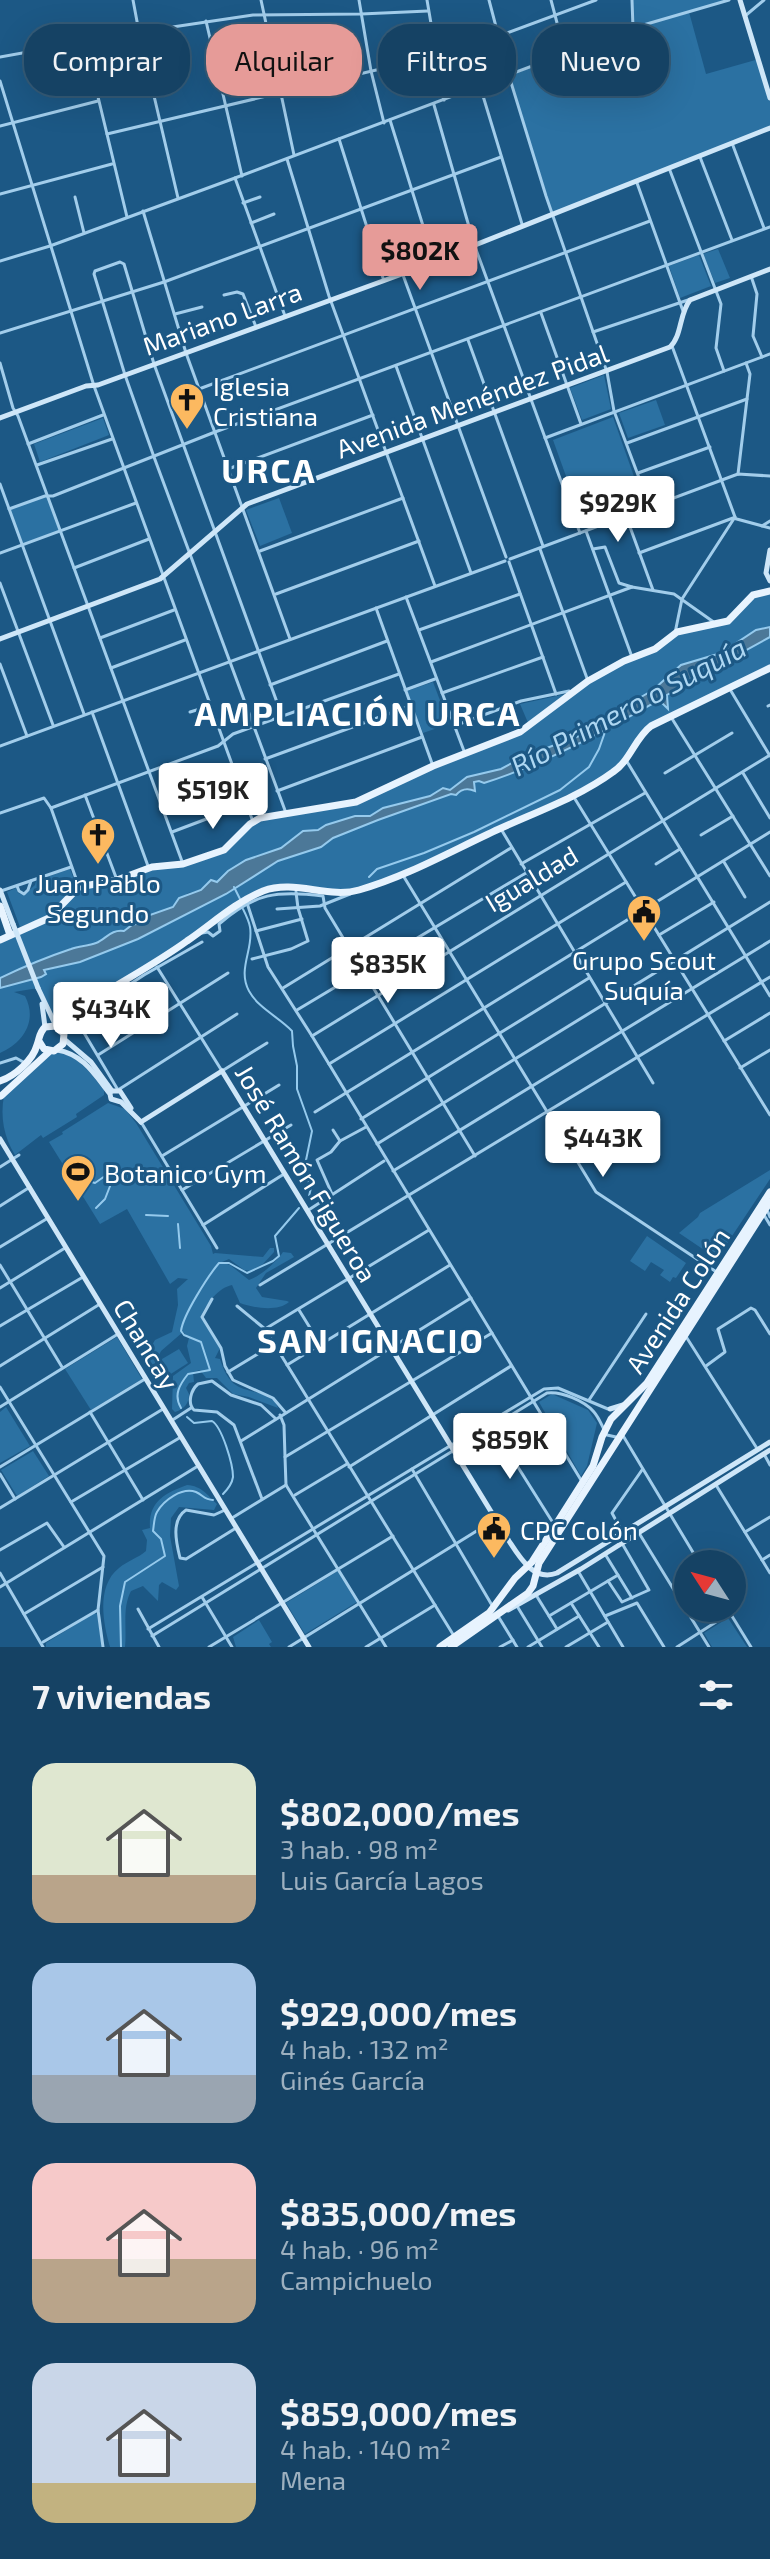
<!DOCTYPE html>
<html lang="es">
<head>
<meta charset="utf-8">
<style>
	:root { --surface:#154264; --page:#224d6d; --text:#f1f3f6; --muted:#9db0bf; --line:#345b78; --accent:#e69b98 }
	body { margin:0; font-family:"Exo 2",sans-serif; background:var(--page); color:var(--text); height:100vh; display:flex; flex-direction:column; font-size:30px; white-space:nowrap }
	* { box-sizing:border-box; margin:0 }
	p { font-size:26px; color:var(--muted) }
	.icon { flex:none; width:44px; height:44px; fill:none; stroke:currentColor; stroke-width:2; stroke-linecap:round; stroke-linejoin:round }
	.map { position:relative; height:1647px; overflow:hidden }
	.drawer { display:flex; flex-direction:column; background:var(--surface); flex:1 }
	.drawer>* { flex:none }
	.hud { position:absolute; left:24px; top:24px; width:722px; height:72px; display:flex; gap:16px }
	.needle { width:52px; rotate:306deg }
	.fabs { position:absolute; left:674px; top:1550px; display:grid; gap:16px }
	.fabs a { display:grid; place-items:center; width:72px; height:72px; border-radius:50%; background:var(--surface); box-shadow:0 8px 32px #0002,0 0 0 2px var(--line); font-size:40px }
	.price { position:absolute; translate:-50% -68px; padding:0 18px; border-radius:8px; background:#fff; color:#222; font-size:26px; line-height:52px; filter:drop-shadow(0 2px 4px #0008) }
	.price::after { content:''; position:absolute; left:50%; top:48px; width:24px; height:18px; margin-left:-12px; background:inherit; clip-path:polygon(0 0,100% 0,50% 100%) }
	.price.on { background:var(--accent); color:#111 }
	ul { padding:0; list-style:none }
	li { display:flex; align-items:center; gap:24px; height:200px; padding:0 32px }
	li span { display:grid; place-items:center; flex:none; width:224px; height:160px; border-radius:24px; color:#555 }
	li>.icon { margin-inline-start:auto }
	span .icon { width:96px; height:96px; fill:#fffc; stroke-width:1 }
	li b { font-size:34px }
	h2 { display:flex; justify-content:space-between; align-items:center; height:96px; padding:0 32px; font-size:34px }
	.tag { padding:0 28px; border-radius:32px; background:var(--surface); box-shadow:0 8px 32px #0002,0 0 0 2px var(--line); font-size:28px; line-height:72px }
	.tag.on { background:var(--accent); color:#111 }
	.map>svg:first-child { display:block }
	.green { fill:#2b71a2 }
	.water { fill:#4c7898; stroke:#95caed; stroke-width:2 }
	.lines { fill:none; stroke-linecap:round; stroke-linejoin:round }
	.stream { stroke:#95caed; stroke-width:2 }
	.minor { stroke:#a2cdeb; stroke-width:3 }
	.secondary { stroke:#cee6f8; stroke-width:5 }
	.primary { stroke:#e7f3fe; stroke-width:7 }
	.secondary-bridge { stroke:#cee6f8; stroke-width:5 }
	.labels { text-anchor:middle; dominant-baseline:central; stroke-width:6; stroke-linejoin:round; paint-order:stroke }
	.street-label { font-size:26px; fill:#fff; stroke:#1c5885 }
	.poi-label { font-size:26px; fill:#fff; stroke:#1c5885; text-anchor:start }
	.water-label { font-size:28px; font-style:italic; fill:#aed7f2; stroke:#1c5885 }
	.district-label { font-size:34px; font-weight:bold; letter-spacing:2px; fill:#fff; stroke:#1c5885 }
</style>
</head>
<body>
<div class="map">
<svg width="770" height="1647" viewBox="0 0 770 1647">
	<rect width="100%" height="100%" fill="#1c5885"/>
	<g class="green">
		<path d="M632,0H729L689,12L706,74L759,59L770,98V128L552,214L509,76L633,28Z"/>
		<path d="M718,249L730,278L715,283L703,254Z"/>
		<path d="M699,255L711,286L680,298L669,266Z"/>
		<path d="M604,375L611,409L582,420L570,388Z"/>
		<path d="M656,400L665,425L628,438L619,413Z"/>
		<path d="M613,417L643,502L584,526L553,440Z"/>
		<path d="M103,418L109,435L40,462L34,444Z"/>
		<path d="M48,496L60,530L22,544L10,509Z"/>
		<path d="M279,498L292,533L260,546L246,510Z"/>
		<path d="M770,591V627L756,631L721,653L681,665L653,690L636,700L625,710L595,724L579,736L541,750L536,755L521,758L501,769L467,777L450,790L383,808L370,816L326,825L318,830L297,835L281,848L246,860L228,871L217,882L211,880L201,890L188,893L173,907L144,922L132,925L124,931L98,943L83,945L45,958L0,978V940L46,920L77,889L152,867L183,864L224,850L253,821L356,802L520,732L573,691L655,649L677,632L728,621L751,597Z"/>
		<path d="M770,637V668L651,726L611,774L401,874L357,891L310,888L264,891L92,1000L59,1027L38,988L14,992L25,996C38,1021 23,1043 0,1053V988L44,971L80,962L138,939L226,894L278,861L321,847L333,838L378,820L451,794L456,795L459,791L475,790L474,782L479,781L484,783C547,763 602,732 660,700L668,708L667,695L687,683L702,667L712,669Z"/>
		<path d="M433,682L449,724L423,733L407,691Z"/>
		<path d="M566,694L529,725L520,704Z"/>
		<path d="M70,869L76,884L74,887L46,917L20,927L7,892L16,888L18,893L24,895L35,885L36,881Z"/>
		<path d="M57,1053C79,1055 91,1074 104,1090V1095L76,1114L77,1117L43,1138L41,1135L15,1155C4,1137 0,1117 4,1096L48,1054Z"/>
		<path d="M108,1103L125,1109L136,1123L211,1246L213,1254L215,1253L263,1257L270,1248H274V1252L263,1264L251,1271L244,1270L229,1259L222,1262L230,1265L249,1280C261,1276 276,1262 283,1252L291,1253L294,1257L266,1273L256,1288L262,1297L287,1301L289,1302C278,1312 253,1308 240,1303L232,1285C218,1288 207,1303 201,1316L220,1348L215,1358L220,1359C223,1368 226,1376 233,1383C247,1395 272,1389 278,1408L249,1397L233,1394L217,1378H206L200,1370L193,1372L194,1382L189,1383L186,1388L189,1394C189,1403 185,1409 175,1412L172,1409L173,1376L191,1363L187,1346L189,1338L183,1332L161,1351L150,1373L143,1361L155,1340L172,1332L178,1305L177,1289L188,1279L178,1278L170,1284L127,1209L100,1224L49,1142L63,1134L62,1132Z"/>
		<path d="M770,1170V1179L722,1251L716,1255L710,1254L679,1233L698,1217L700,1213Z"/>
		<path d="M647,1236L686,1263L676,1278L673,1277L670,1282L660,1275L664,1270L651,1262L645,1271L630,1261Z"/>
		<path d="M117,1337L142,1379L91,1410L65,1369Z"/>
		<path d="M179,1349L188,1363L166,1377L157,1362Z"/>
		<path d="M552,1394L588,1410L597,1423L587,1466L581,1476L539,1402Z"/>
		<path d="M6,1407L30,1446L0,1463V1412Z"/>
		<path d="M33,1451L49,1476L17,1496L1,1470Z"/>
		<path d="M187,1485C202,1486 207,1495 217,1504L214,1510L179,1507L171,1518L170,1536L179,1586L176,1590L162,1582L159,1585L158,1601L143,1586L131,1591C122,1608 127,1628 125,1647H110C103,1623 96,1586 119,1568C127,1561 138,1558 146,1551L147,1540L142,1530L150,1528C148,1502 165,1493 187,1485Z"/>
		<path d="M338,1571L357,1602L305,1634L286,1603Z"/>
		<path d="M94,1613L97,1614L102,1647H46V1643Z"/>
		<path d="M728,1618L747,1647H712L704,1633Z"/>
		<path d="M259,1620L272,1642L269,1644L271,1647H236L233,1637Z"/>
	</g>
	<path class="water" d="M770,627V637L712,669L701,667L687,683L667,695L668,709L659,700C602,732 547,763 484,783L479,781L474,782L475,791C468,788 461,789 456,795L451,794L378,820L333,838L321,847L278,861L226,894L138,939L80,962L44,970L46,974L41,977L0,988V978C23,967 47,957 71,949C79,946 88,946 96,943C106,939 111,929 124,931L132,925L144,922L147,916L173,907L179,898L201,890L211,880L217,882L228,871L246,860L281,848L303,831L318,830L326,825L355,816H370L383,808L430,796L443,788L450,790L467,777L501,769L521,758L536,755L541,750L579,736L595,724L625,710L636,700L653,690L681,665L721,653L756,630Z"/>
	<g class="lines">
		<g class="stream">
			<path d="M369,877L377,869L424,853L474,832L560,790L589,767L599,749L605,732"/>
			<path d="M234,887L240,899"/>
			<path d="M243,909C246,915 249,921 250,927C254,949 237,969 249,991C259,1009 279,1017 292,1031L293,1046L297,1066V1089L312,1131L305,1165V1173L311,1188L309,1196"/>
			<path d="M73,1161L76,1160L80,1163L92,1182L95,1183L105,1176"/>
			<path d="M96,1208L105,1199L112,1181L106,1175"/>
			<path d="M146,1215L168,1216"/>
			<path d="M178,1224L180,1248"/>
			<path d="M181,1408C173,1395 180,1384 188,1374L210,1370L201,1342L184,1335L181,1331C183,1315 208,1276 219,1263H229L247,1273L273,1261L279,1256L275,1236L299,1208"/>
			<path d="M187,1417L194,1423L212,1421C222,1427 233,1464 233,1477C232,1484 228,1489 223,1494"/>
			<path d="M121,1647L120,1606L125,1582L165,1556L161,1539L153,1531C154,1525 154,1517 157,1512C164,1500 182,1487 196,1492C203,1495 204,1500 213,1500"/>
		</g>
		<g class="minor">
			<path d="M133,0L139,32L178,198"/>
			<path d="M261,0L294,155"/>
			<path d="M359,0L371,71L384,123"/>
			<path d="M427,0L444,100"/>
			<path d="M489,0L509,76L546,196L607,372L614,411L650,507"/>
			<path d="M551,0L565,53"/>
			<path d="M632,0L633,28"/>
			<path d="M745,16L764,0"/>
			<path d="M206,21L242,176"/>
			<path d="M85,43L127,217"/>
			<path d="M0,57L139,32L253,15L361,14L428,11"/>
			<path d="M0,81L94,386L252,819"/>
			<path d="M480,86L522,224"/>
			<path d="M434,105L474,244L580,533"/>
			<path d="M390,120L434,261"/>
			<path d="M0,126L98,101"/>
			<path d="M107,134L431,57L440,58L596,0"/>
			<path d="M339,139L384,281"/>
			<path d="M732,143L764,228"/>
			<path d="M700,157L732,240"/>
			<path d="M287,159L329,296L435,586"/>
			<path d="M669,168L721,304L716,348L724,371"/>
			<path d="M235,178L285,316"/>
			<path d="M637,183L683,311"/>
			<path d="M0,194L112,164"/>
			<path d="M75,197L84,233"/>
			<path d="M243,203L260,197"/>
			<path d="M143,211L186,353L290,639"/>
			<path d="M251,223L274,214"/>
			<path d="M0,261L50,246L235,178L633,28L729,0"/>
			<path d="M403,275L506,557"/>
			<path d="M751,276L757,294L753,336L762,357"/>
			<path d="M224,295L237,292L243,294L256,327"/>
			<path d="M541,313L581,424"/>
			<path d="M175,314L202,307"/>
			<path d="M593,332L691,299"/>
			<path d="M0,333L164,282L501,157"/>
			<path d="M468,340L543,546"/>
			<path d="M672,346L735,517"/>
			<path d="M0,363L13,408L18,416L183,864"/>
			<path d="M396,366L471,573"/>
			<path d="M199,389L650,221"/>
			<path d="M545,438L770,354"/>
			<path d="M627,443L747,399"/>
			<path d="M28,444L103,415"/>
			<path d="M37,465L112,439"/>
			<path d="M228,469L373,415"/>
			<path d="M638,473L710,447"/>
			<path d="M738,474L750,374L746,363"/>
			<path d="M0,484L84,714"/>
			<path d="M9,509L45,496H53L215,432L770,227"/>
			<path d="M626,516L653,590"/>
			<path d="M762,526L770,521"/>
			<path d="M586,531L632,657"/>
			<path d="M540,549L588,681"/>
			<path d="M593,549L605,547L619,583L632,587"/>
			<path d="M260,551L403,498"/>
			<path d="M0,553L136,503"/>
			<path d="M639,553L733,518L770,528"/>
			<path d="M510,559L738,474L770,476"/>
			<path d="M509,562L556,694"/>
			<path d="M74,568L149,539"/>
			<path d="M0,583L53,725"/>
			<path d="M276,594L419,541"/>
			<path d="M406,597L464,751"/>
			<path d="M376,608L433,766"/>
			<path d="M419,630L520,594"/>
			<path d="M675,633L682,599L735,517"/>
			<path d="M100,638L174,610"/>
			<path d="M431,662L632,587L674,594L715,623"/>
			<path d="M0,664L27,736"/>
			<path d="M111,668L185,640"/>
			<path d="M270,685L387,641"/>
			<path d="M405,690L435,679"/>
			<path d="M731,691L770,756"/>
			<path d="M442,693L543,657"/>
			<path d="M768,706L770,705"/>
			<path d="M92,712L148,866"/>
			<path d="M190,712L210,706"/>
			<path d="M282,716L154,364L124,264L120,262L95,271L94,274L125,375L154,457L286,813"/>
			<path d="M671,717L770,876"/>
			<path d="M454,726L521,701L569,691"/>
			<path d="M0,746L505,561"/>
			<path d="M265,759L410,706"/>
			<path d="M626,760L770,996"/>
			<path d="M665,773L732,733"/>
			<path d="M743,773L770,818"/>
			<path d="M277,791L422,737"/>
			<path d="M85,795L117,880"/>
			<path d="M575,799L770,1115"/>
			<path d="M161,802L235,775"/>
			<path d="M51,808L79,887"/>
			<path d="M0,813L44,798L51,808L218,746L233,734L399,674"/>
			<path d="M501,829L653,1083"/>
			<path d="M172,832L246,804"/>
			<path d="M701,835L733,816"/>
			<path d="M724,862L745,897"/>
			<path d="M521,864L645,793"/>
			<path d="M656,864L680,849"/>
			<path d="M404,877L596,1192L715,1271"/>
			<path d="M17,886L19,891L24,894L28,890L31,881"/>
			<path d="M1,891L71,867"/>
			<path d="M247,903L268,967L312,1036L581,1480"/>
			<path d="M277,909L320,906L350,894"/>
			<path d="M256,931L302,919"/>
			<path d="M202,933L208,932L213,936L220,931L219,924C255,893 277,890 323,896L325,908L475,1156"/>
			<path d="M659,935L714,902"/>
			<path d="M202,942L144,975L80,1017L77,1021L118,1090L237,1014"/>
			<path d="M252,959L291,949L308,941L298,908L296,892"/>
			<path d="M157,967L222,1071L267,1043"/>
			<path d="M283,988L511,848"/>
			<path d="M297,1010L526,873"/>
			<path d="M312,1036L770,755"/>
			<path d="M724,1041L770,1013"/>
			<path d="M98,1055L228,973"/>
			<path d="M0,1063L16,1058L25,1063"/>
			<path d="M329,1064L626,882"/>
			<path d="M740,1068L770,1050"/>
			<path d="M315,1112L770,832"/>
			<path d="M361,1119L589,978"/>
			<path d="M141,1122L217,1248"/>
			<path d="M333,1130L340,1141"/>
			<path d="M377,1144L770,902"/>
			<path d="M162,1156L279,1085"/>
			<path d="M0,1167L19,1155"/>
			<path d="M393,1171L770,941"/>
			<path d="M182,1190L291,1125"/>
			<path d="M332,1194L317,1160L331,1152L340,1141L366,1127"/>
			<path d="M0,1206L30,1187"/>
			<path d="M307,1211L384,1161"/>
			<path d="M768,1212L770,1217"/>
			<path d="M764,1215L770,1225"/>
			<path d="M203,1225L284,1174"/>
			<path d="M0,1247L48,1218"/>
			<path d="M0,1265L62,1367"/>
			<path d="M260,1285L770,977"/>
			<path d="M0,1288L65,1248"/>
			<path d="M212,1299L202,1317L221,1348L225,1366L233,1380L273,1398L285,1412"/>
			<path d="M237,1306L265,1329L454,1636"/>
			<path d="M299,1310L320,1344"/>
			<path d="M0,1326L83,1277"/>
			<path d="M265,1329L429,1230"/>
			<path d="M685,1335L758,1450"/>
			<path d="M287,1365L450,1265"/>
			<path d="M0,1366L100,1304"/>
			<path d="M706,1366L725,1352L718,1329L751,1308L755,1310L770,1334"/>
			<path d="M228,1372L274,1344"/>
			<path d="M0,1387L104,1556L98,1610L103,1647"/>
			<path d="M589,1400L646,1314"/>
			<path d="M0,1407L118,1334"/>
			<path d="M90,1412L143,1500"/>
			<path d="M280,1415L284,1425L285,1457"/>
			<path d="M171,1421L191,1408"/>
			<path d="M489,1421L555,1526"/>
			<path d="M622,1434L700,1564"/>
			<path d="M241,1441L471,1298"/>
			<path d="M764,1454L770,1465"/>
			<path d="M0,1467L145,1379"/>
			<path d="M349,1467L511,1366"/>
			<path d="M412,1469L493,1607"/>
			<path d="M0,1474L15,1499"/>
			<path d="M286,1485L386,1647"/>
			<path d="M716,1485L770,1573"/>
			<path d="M295,1495L347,1464"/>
			<path d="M262,1499L234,1425L217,1412L194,1410C187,1403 191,1390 198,1384L212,1381L231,1395L261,1405L275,1418"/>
			<path d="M71,1502L181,1437"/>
			<path d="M0,1508L163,1409"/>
			<path d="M225,1510L214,1515L186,1510C171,1520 176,1542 180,1558L186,1559L236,1528"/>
			<path d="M232,1518L286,1485L285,1457L492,1333"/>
			<path d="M745,1532L770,1517"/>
			<path d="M639,1533L709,1647"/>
			<path d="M627,1541L612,1513L642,1470"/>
			<path d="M0,1550L47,1523L64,1547"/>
			<path d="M605,1554L632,1598"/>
			<path d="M762,1560L770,1555"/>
			<path d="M578,1571L623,1647"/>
			<path d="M0,1573L43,1647"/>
			<path d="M608,1581L622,1602L649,1590L623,1545"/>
			<path d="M0,1587L198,1466"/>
			<path d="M536,1595L557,1629"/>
			<path d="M202,1597L232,1647"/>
			<path d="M571,1603L599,1647"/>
			<path d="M517,1606L542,1647"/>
			<path d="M727,1608L751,1647"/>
			<path d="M138,1609L159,1647"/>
			<path d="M24,1614L103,1567"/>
			<path d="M498,1616L517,1647"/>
			<path d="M549,1616L618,1575"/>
			<path d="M605,1616L637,1603L664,1647"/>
			<path d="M148,1629L544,1389L558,1388L608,1409"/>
			<path d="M152,1636L547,1393C561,1391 585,1401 594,1412C600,1419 602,1427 607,1435L616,1437"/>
			<path d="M43,1642L98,1610"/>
			<path d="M209,1647L393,1536"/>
			<path d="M289,1647L496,1519"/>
			<path d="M366,1647L435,1605"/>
			<path d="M500,1647L513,1640"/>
			<path d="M528,1647L579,1616"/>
			<path d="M566,1647L608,1622"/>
			<path d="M677,1647L730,1613"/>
		</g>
		<g class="secondary">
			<path d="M740,0L770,98"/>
			<path d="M0,418L86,386L98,385L402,274L770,128"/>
			<path d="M770,550L766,573L770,581"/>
			<path d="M0,639L160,579L247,504L670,347C682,336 679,314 690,300L770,269"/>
			<path d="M0,890L13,924"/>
			<path d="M38,988L56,1026"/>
			<path d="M42,1004L45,1027"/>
			<path d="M64,1039L91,1062L112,1091"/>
			<path d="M57,1050C83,1054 95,1075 110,1094L111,1099L121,1102L141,1122"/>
			<path d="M112,1091H120L131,1108"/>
			<path d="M141,1122L222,1071L509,1541C520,1558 534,1582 557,1573L770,1442"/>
			<path d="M0,1139L309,1647"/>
			<path d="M610,1409L623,1405"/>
			<path d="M508,1610L581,1569L770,1450"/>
		</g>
		<g class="primary">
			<path d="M0,906L10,935"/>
			<path d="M0,940L49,918L79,887L117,880L152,867L183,864L224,850L250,824L260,818L356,802L433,766L520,732L588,681L624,661L655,649L677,632L728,621L753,595L770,591"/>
			<path d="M59,1027L74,1012C111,987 151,967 187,941C212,924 234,903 263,891C295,879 328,899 359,890C408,876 453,850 499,829C536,812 579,797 613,772C630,761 635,738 651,726L770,668"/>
			<path d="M0,1081C15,1076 33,1060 37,1045C40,1037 39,1033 45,1027L56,1026L64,1034L63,1044L54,1051L44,1049L39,1041"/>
			<path d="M1,1096L50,1051"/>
			<path d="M440,1647L489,1613L515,1578L532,1562L593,1466L602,1437L611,1419L647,1383L770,1192"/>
			<path d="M451,1647L528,1593L533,1586L539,1563L770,1202"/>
		</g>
		<path class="secondary-bridge" d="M13,924L38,988"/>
	</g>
	<defs>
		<symbol id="church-pin" viewBox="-11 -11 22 30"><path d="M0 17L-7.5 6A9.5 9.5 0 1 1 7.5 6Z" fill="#fcb960" stroke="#1c5885"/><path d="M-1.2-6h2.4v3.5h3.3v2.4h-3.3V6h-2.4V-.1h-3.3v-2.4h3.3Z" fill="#111"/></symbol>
		<symbol id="civic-pin" viewBox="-11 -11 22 30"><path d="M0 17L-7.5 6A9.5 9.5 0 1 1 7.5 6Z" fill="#fcb960" stroke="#1c5885"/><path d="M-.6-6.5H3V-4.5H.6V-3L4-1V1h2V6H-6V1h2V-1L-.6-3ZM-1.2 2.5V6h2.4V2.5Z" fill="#111"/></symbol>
		<symbol id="stadium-pin" viewBox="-11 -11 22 30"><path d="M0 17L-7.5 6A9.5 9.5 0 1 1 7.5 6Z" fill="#fcb960" stroke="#1c5885"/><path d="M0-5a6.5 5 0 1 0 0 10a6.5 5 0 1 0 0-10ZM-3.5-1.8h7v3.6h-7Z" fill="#111"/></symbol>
	</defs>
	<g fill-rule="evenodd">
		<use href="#church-pin" x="167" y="380" width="40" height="54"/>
		<use href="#church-pin" x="78" y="815" width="40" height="54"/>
		<use href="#civic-pin" x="624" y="892" width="40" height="54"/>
		<use href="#stadium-pin" x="58" y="1152" width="40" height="54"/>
		<use href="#civic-pin" x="474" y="1509" width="40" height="54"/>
	</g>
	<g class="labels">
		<g class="street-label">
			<text transform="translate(222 318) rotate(-20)">Mariano Larra</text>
			<text transform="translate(472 400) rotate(-20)">Avenida Menéndez Pidal</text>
			<text transform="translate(531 878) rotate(-31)">Igualdad</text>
			<text transform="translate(307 1173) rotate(59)">José Ramón Figueroa</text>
			<text transform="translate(677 1300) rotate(-57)">Avenida Colón</text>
			<text transform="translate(147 1344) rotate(59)">Chancay</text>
		</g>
		<g class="poi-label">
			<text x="213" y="385">Iglesia<tspan x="213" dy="30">Cristiana</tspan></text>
			<text x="98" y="882" text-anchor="middle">Juan Pablo<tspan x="98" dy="30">Segundo</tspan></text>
			<text x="644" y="959" text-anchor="middle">Grupo Scout<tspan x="644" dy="30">Suquía</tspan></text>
			<text x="104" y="1172">Botanico Gym</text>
			<text x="520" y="1529">CPC Colón</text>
		</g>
		<g class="water-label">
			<text transform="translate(628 706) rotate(-28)">Río Primero o Suquía</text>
		</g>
		<g class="district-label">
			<text x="269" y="469">URCA</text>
			<text x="358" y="712">AMPLIACIÓN URCA</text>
			<text x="371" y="1339">SAN IGNACIO</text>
		</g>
	</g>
</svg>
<div class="fabs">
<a><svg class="needle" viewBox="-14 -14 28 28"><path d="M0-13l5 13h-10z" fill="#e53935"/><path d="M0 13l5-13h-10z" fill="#9db0bf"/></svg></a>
</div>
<b class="price on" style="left:420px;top:292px">$802K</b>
<b class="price" style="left:618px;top:544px">$929K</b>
<b class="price" style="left:213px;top:831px">$519K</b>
<b class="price" style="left:388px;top:1005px">$835K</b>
<b class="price" style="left:111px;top:1050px">$434K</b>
<b class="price" style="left:603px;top:1179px">$443K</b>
<b class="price" style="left:510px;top:1481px">$859K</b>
<div class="hud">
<a class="tag">Comprar</a>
<a class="tag on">Alquilar</a>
<a class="tag">Filtros</a>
<a class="tag">Nuevo</a>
</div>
</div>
<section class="drawer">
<h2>7 viviendas<svg class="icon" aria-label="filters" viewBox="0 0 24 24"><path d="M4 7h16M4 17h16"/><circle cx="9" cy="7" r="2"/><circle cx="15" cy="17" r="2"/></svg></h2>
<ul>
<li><span style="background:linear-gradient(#dfe7d0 70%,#b9a48a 0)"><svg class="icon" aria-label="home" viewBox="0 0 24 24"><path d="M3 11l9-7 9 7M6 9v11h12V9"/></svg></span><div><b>$802,000/mes</b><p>3 hab. · 98 m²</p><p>Luis García Lagos</p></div></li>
<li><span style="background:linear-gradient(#a9c7e8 70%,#9aa5b1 0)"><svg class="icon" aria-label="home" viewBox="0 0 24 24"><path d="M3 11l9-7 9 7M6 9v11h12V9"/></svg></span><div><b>$929,000/mes</b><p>4 hab. · 132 m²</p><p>Ginés García</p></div></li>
<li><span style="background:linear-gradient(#f6c9c9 60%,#b9a48a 0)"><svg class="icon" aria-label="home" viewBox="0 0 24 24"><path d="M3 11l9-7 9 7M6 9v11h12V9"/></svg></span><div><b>$835,000/mes</b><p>4 hab. · 96 m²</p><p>Campichuelo</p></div></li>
<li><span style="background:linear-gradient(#c9d6e8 75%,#c2b280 0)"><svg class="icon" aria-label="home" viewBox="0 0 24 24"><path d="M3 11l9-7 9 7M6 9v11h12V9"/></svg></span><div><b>$859,000/mes</b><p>4 hab. · 140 m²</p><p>Mena</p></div></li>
</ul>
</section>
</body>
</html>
